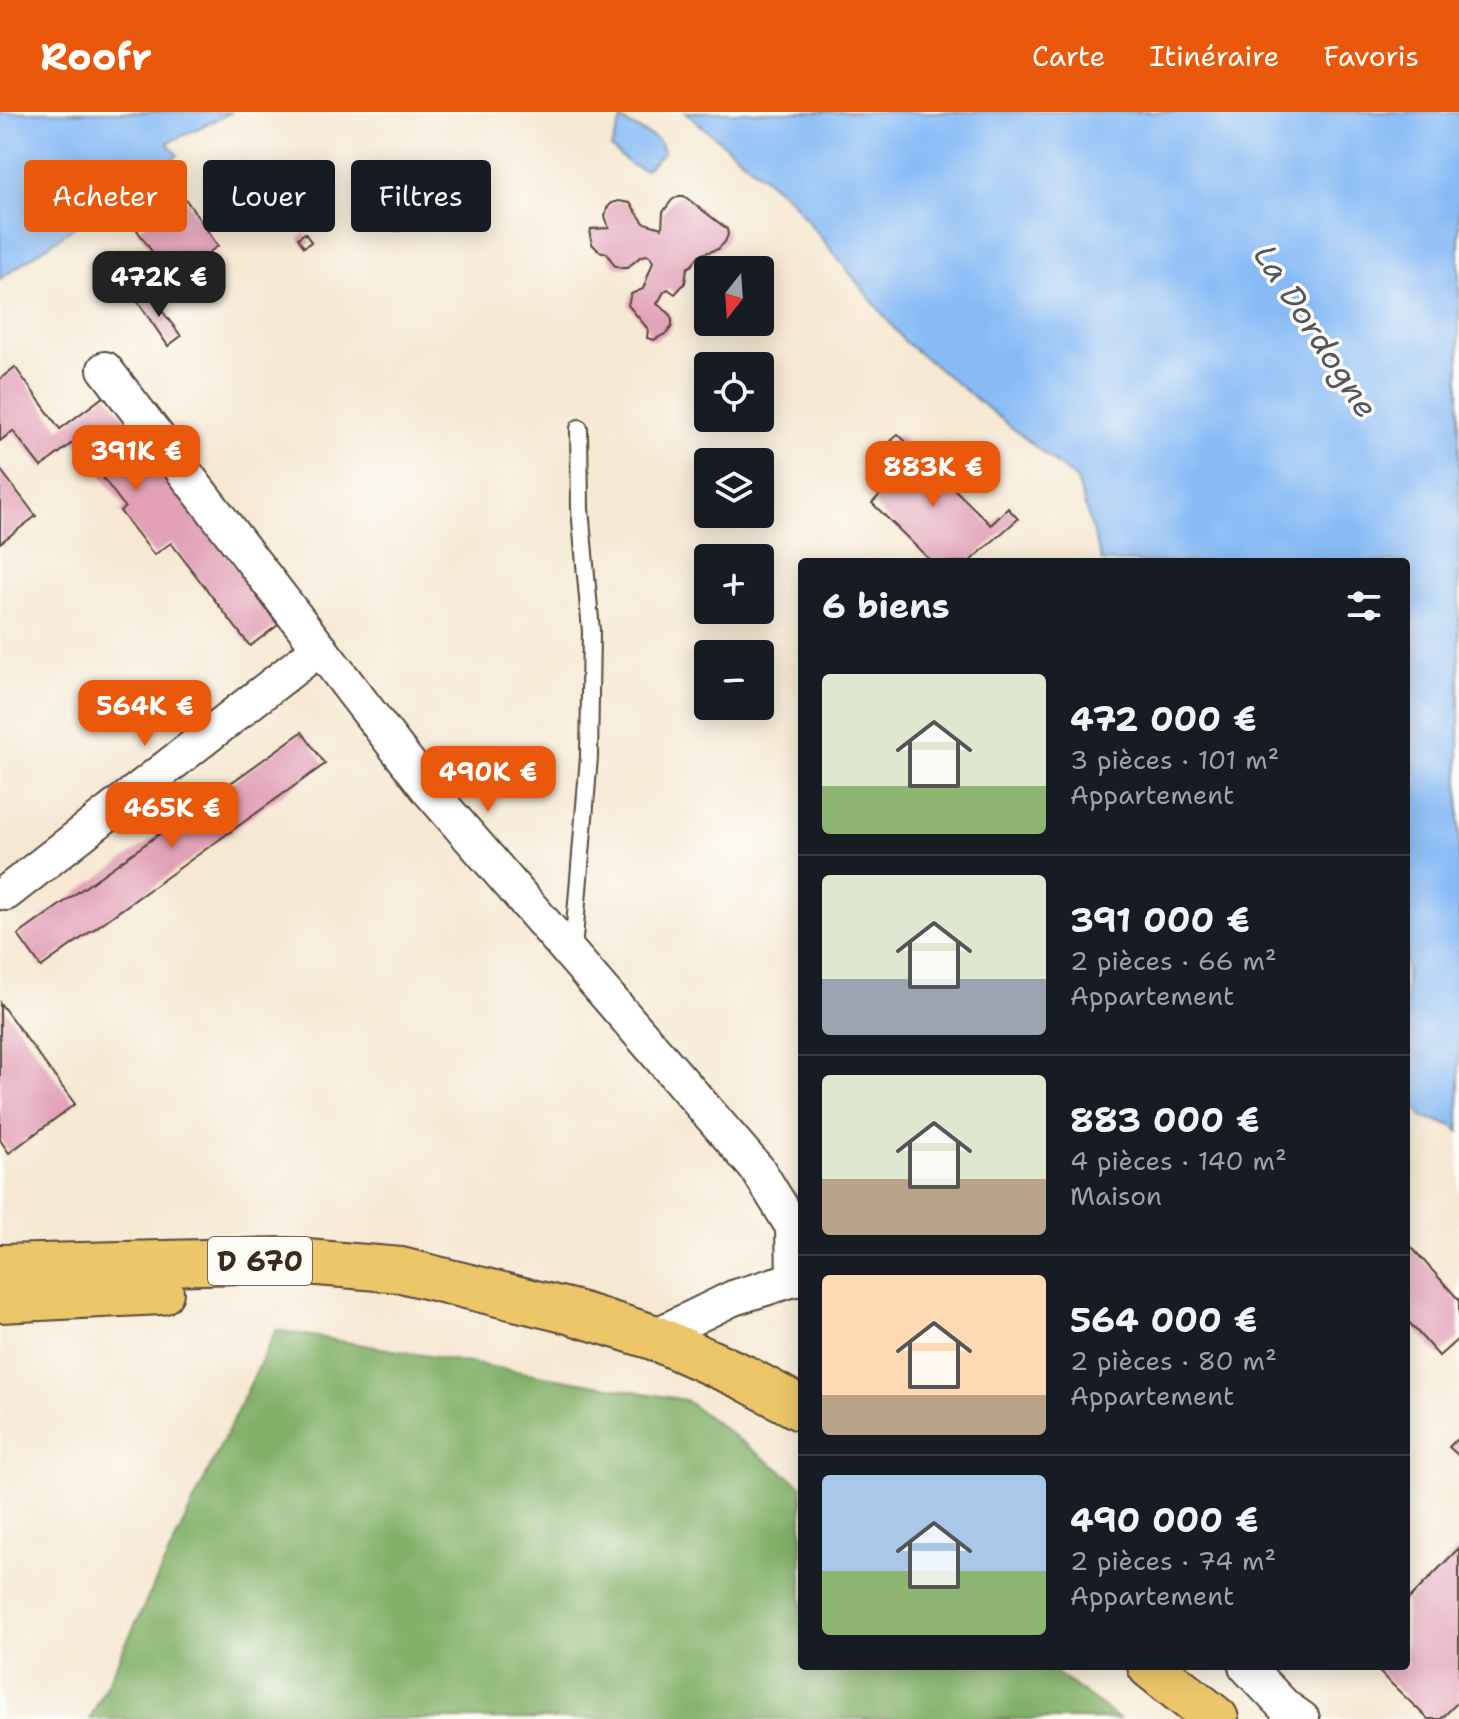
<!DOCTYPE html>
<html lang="fr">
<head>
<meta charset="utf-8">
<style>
	:root { --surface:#171b24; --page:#20242c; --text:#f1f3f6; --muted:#9ea1a6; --line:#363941; --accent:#ea580c }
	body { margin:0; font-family:"Shantell Sans",sans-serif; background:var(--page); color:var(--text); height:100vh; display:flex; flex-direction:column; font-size:30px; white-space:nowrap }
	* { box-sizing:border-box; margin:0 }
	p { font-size:26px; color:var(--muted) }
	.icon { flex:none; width:44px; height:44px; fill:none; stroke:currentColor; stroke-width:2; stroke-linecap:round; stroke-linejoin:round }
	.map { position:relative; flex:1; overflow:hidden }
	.sheet { position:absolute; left:798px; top:446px; width:612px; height:1112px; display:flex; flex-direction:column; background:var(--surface); border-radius:8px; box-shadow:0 4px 20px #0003 }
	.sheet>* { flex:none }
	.banner { position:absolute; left:24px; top:48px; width:654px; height:72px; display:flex; gap:16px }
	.needle { width:52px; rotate:197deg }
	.tools { position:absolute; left:694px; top:144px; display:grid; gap:16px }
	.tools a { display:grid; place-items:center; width:80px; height:80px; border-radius:8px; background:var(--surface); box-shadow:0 4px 20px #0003; font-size:40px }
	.price { position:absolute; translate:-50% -68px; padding:0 18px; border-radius:16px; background:var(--accent); color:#fff; font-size:26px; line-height:52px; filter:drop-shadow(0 2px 4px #0008) }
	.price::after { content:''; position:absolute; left:50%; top:48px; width:24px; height:18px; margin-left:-12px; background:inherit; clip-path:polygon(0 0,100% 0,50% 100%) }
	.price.current { background:#222; color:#fff }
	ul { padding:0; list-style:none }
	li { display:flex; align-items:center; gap:24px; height:200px; padding:0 24px }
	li+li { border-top:2px solid var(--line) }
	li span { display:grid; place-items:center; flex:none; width:224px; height:160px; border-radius:8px; color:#555 }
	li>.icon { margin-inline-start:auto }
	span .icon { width:96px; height:96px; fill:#fffc; stroke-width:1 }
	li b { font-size:34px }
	h2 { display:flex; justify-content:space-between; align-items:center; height:96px; padding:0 24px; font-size:34px }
	.tag { padding:0 28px; border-radius:8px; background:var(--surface); box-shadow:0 4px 20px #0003; font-size:28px; line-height:72px }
	.tag.current { background:var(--accent); color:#fff }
	header { display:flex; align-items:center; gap:48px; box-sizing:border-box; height:112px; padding:0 40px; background:var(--accent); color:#fff }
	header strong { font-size:38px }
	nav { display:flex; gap:44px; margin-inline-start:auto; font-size:28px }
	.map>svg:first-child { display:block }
	.forest { fill:#81b068; stroke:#5e6d43; stroke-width:2 }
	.water { fill:#88bbf6; stroke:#62728a; stroke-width:2 }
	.building { fill:#e2a1b7 }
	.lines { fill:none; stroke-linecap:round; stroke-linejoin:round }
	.service-casing { stroke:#574639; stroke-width:20 }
	.minor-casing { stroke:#574639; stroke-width:38 }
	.primary-casing { stroke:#574639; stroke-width:48 }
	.service { stroke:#fff; stroke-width:16 }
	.minor { stroke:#fff; stroke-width:34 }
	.primary { stroke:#ecc669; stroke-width:44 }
	.labels { text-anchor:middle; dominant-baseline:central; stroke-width:7; stroke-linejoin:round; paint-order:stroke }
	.shield { fill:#fdfcf7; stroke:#75695f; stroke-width:2 }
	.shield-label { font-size:28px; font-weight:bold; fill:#3b2a1e }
	.water-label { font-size:32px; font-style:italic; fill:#52565f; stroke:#fdfcf7 }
</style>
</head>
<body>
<header>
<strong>Roofr</strong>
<nav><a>Carte</a><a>Itinéraire</a><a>Favoris</a></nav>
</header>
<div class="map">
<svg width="1459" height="1607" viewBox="0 0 1459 1607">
	<rect width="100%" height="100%" fill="#fdfcf7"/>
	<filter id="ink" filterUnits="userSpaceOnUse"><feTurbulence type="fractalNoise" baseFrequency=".0125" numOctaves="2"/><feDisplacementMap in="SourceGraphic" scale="16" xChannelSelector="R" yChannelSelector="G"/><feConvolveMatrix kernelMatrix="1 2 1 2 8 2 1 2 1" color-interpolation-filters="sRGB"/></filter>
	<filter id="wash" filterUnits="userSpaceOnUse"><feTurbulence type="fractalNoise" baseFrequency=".006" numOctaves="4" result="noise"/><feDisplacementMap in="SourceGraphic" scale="32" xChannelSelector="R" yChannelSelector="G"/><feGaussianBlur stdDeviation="1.8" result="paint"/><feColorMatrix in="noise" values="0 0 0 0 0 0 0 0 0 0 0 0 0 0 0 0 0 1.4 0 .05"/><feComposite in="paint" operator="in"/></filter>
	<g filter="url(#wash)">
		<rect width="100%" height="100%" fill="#f6e8d2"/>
		<path class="forest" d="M276,1218L685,1288L802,1374V1554H1047L1119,1607H90Z"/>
		<g class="water">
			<path d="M0,0H232L167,31L178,43L0,167Z"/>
			<path d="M685,0H1459V1019L1451,1013L1424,1006L1406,983V450H1102L1077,368L905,230L791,88Z"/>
			<path d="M621,8L658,28L664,41L645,58L631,53L611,36Z"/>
		</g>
		<g id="blocks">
			<g class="building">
				<path d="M479,79L483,104L451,116L448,109L396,119L391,95Z"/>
				<path d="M679,84H684L727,117L728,123L725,130L718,137L699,143L692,153L687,156L685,171L675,182L668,177L664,180L657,192L669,201L672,208V214L667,221L654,228L647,226L648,217L628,193L631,182L643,177L653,150L650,144L646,143L640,145L627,156H620L614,153L607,141L599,139L592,132L590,123L591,117L609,116L605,104L607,96L612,91L619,89L630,91L644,111L662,116L663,100L672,88Z"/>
				<path d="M184,85L218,134L171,167L137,118Z"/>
				<path d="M305,121L311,130L304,135L298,126Z"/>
				<path d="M120,141L145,175L134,183L108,150Z"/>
				<path d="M148,180L181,224L168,234L136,187Z"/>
				<path d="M15,255L60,317L107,282L278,513L250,534L171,431L154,443L120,399L125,395L75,329L41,355L13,319L0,329V267Z"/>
				<path d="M898,322L991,413L1008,396L1018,407L969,450H932L872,391L897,365L876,345Z"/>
				<path d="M0,357L36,404L0,431Z"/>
				<path d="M302,620L325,652L41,855L18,823Z"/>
				<path d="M0,891L75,992L9,1041L0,1028Z"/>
				<path d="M1406,1129L1459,1188V1226L1439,1244L1406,1207Z"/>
				<path d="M1456,1328L1459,1331V1344L1449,1335Z"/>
				<path d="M1459,1436V1589L1441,1607H1428L1373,1554H1406V1490Z"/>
			</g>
		</g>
	</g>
	<g filter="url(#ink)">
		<use href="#blocks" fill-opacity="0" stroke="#574639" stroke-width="2"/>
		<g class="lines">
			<defs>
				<path id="service" d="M573,839L589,645L591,519L580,397L579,316"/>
				<g id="minor">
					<path d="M105,257L428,677L758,1058L793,1115L794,1167"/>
					<path d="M6,781L320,536"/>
					<path d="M653,1225L733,1186L794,1167H802"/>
					<path d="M1246,1554L1285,1595L1302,1607"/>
				</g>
				<g id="primary">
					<path d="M0,1155L283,1148L401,1158L572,1200L653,1225L743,1265L802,1297"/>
					<path d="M0,1188L161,1180"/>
					<path d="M1150,1554L1216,1607"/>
				</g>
			</defs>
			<use href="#service" class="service-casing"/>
			<use href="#minor" class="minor-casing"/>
			<use href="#primary" class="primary-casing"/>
			<use href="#service" class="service"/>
			<use href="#minor" class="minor"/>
			<use href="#primary" class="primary"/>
		</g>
	</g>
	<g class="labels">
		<rect class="shield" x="208" y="1125" width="104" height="48" rx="6"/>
		<g class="shield-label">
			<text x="260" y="1149">D 670</text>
		</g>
		<g class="water-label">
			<text transform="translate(1316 219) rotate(57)">La Dordogne</text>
		</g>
	</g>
</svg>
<div class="tools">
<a><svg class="needle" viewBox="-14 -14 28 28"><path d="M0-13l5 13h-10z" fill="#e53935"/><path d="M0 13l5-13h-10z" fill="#9ea1a6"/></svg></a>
<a><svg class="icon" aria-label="locate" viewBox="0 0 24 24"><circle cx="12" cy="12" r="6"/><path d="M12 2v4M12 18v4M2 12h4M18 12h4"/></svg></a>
<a><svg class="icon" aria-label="layers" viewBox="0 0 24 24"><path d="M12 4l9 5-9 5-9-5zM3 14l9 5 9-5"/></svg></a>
<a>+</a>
<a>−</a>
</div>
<b class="price current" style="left:159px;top:207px">472K €</b>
<b class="price" style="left:136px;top:381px">391K €</b>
<b class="price" style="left:933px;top:397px">883K €</b>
<b class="price" style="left:145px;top:636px">564K €</b>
<b class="price" style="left:488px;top:702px">490K €</b>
<b class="price" style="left:172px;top:738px">465K €</b>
<div class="banner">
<a class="tag current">Acheter</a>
<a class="tag">Louer</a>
<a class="tag">Filtres</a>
</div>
<section class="sheet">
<h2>6 biens<svg class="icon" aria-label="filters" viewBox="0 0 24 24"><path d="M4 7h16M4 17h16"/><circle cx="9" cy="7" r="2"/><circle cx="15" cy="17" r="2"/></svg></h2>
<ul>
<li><span style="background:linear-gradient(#dfe7d0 70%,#8fb573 0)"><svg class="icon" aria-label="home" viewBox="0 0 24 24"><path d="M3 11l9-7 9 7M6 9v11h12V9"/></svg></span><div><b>472 000 €</b><p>3 pièces · 101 m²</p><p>Appartement</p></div></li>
<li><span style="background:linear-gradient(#dfe7d0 65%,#9aa5b1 0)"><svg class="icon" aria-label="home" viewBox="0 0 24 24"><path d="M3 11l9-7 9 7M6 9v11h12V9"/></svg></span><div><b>391 000 €</b><p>2 pièces · 66 m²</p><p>Appartement</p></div></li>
<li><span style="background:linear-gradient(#dfe7d0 65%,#b9a48a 0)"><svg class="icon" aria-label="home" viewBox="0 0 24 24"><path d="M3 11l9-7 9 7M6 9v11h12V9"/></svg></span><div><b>883 000 €</b><p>4 pièces · 140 m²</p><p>Maison</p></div></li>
<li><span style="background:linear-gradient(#ffd9b3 75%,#b9a48a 0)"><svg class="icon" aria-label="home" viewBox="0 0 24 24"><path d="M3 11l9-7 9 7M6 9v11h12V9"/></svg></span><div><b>564 000 €</b><p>2 pièces · 80 m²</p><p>Appartement</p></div></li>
<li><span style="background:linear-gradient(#a9c7e8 60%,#8fb573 0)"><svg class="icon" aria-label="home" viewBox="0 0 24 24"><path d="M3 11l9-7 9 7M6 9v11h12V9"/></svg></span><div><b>490 000 €</b><p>2 pièces · 74 m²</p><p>Appartement</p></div></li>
</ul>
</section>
</div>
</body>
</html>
